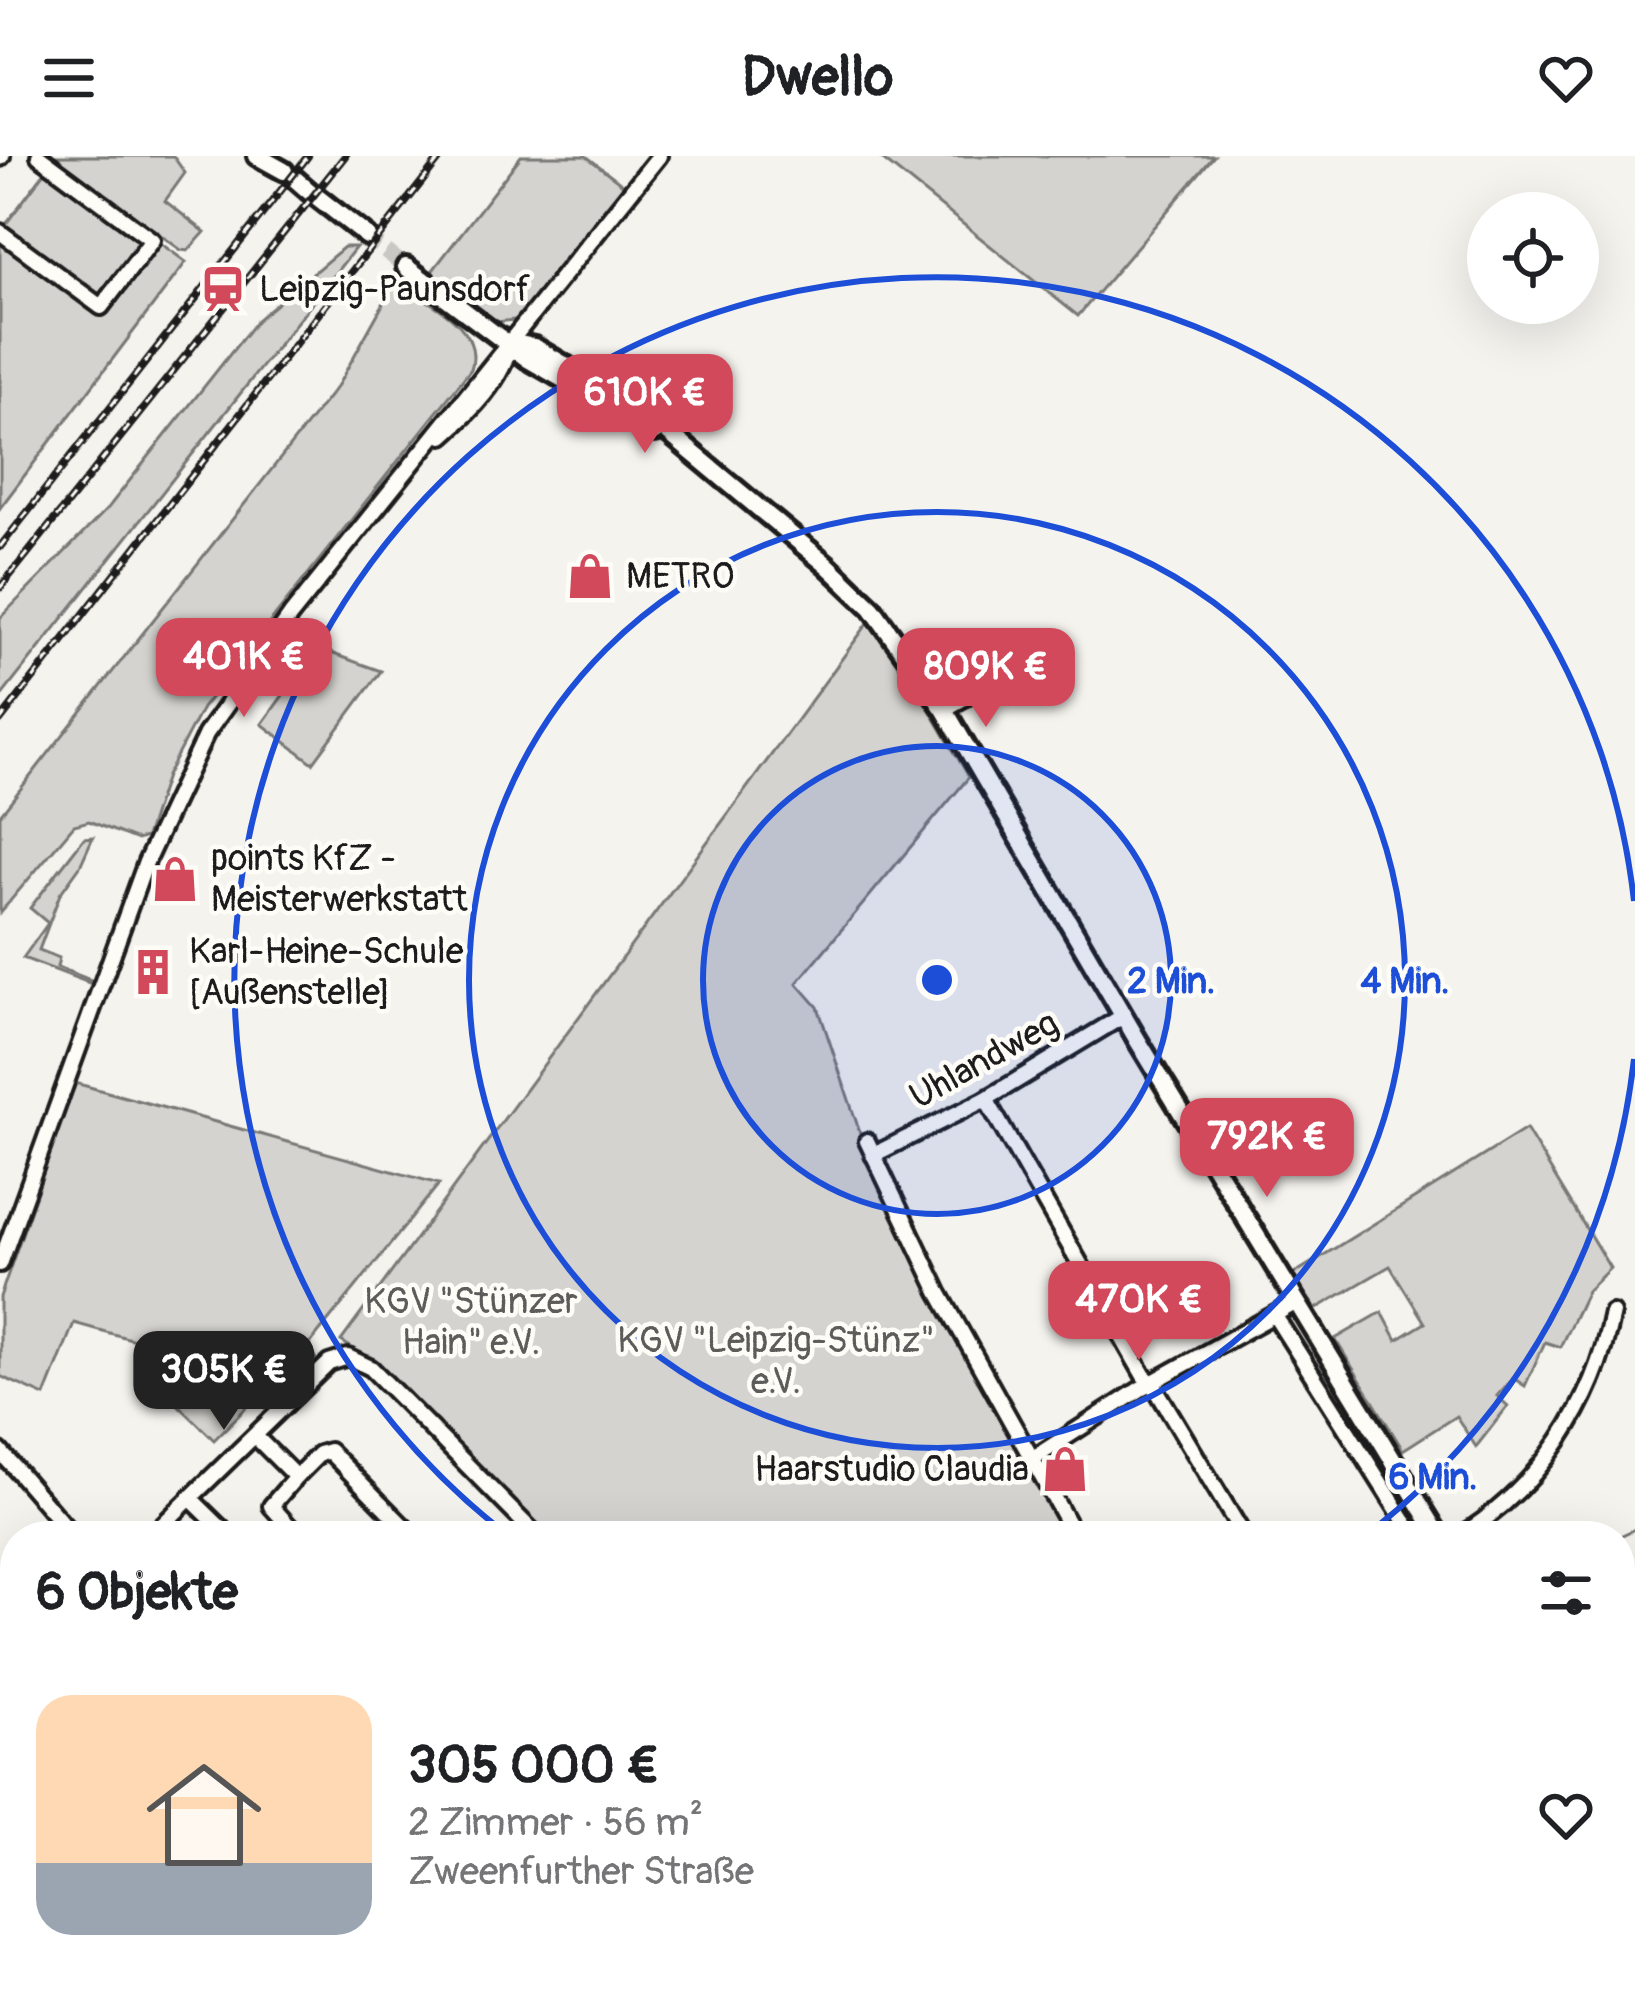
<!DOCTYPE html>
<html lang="de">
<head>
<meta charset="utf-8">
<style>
	:root { --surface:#fff; --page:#f2f2f2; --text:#202124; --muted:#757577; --line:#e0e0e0; --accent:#d1495b }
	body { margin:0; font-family:Pangolin,sans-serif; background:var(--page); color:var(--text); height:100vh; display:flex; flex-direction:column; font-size:45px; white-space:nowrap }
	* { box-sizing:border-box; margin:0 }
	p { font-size:39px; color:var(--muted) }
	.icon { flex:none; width:66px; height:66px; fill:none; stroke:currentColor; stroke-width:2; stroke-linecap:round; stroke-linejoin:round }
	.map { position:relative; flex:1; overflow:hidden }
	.details { position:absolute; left:0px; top:1365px; width:1635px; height:471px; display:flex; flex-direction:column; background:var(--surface); border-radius:48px 48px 0 0; box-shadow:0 12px 48px #0002 }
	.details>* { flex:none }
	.tools { position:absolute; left:1467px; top:36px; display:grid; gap:24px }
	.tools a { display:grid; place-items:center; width:132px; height:132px; border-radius:50%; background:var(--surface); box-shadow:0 12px 48px #0002; font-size:60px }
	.price { position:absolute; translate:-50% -102px; padding:0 27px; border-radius:24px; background:var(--accent); color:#fff; font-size:39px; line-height:78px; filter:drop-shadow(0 3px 6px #0008) }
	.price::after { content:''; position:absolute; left:50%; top:72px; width:36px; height:27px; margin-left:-18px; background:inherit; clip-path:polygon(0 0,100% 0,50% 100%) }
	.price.active { background:#222; color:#fff }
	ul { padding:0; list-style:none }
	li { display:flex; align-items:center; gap:36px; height:300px; padding:0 36px }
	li+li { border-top:3px solid var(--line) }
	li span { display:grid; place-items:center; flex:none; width:336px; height:240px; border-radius:36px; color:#555 }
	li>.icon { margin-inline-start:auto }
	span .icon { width:144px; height:144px; fill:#fffc; stroke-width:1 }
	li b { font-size:51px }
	h2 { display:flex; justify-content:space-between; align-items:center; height:144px; padding:0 36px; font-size:51px }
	header { display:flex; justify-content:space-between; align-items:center; height:156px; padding:0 36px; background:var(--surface); font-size:54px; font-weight:700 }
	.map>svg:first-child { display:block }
	.green { fill:#d4d3cf; stroke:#787876; stroke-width:3 }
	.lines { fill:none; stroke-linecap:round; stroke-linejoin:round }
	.stream { stroke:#72716f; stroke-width:3 }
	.major-tunnel { stroke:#c9c8c4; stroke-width:16; stroke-dasharray:16 8; stroke-linecap:butt }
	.minor-casing { stroke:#1c1c1c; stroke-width:22 }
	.major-casing { stroke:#1c1c1c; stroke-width:26 }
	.minor { stroke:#fdfcf7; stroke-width:14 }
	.major { stroke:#fdfcf7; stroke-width:16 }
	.rail-casing { stroke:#1c1c1c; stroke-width:8 }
	.rail { stroke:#fdfcf7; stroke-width:3; stroke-dasharray:9; stroke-linecap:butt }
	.ring { fill:none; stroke:#1d4ed8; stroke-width:6 }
	.labels { text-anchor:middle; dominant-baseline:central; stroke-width:9; stroke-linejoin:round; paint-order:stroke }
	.poi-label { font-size:36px; fill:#1c1c1c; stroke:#fdfcf7; text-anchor:start }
	.street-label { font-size:36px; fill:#1c1c1c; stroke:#fdfcf7 }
	.park-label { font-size:36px; fill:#5c5c5b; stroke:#fdfcf7 }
	.centre { fill:#1d4ed8; stroke:#fdfcf7; stroke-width:6 }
	.ring-label { font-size:36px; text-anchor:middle; font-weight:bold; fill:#1d4ed8; stroke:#fdfcf7; stroke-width:9; stroke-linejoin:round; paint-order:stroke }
</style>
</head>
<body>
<header><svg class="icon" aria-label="menu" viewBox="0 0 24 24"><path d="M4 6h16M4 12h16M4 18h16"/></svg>Dwello<svg class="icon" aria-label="heart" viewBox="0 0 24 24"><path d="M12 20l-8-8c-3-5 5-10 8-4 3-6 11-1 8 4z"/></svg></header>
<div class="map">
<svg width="1635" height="1834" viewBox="0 0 1635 1834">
	<rect width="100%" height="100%" fill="#f4f3ee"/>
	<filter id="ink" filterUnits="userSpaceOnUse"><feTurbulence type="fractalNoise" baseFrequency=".00833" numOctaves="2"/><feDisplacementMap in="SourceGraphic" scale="24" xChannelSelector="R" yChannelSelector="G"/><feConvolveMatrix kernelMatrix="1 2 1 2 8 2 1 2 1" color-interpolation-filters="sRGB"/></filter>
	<g filter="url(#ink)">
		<g class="green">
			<path d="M52,0H173L185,17L165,45L205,76L188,95L181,94Z"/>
			<path d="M521,0H586L629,33L523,163L496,166L430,118Z"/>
			<path d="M878,0H1214L1078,160Z"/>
			<path d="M47,13L139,82L138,89L101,137L90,136L2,73Z"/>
			<path d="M156,84L186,106L0,352V86L99,159Z"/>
			<path d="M344,91H356L0,542V462L108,352L257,164Z"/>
			<path d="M396,125C425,146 485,169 471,213L202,552L166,620L146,681L137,684L89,665L74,669L0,757V659L338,229Z"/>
			<path d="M871,463L900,503L969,621L797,827L818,851L869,1004L1070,1380H547L376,1207L341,1185Z"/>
			<path d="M306,483L333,498L381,515L313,607L262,568L292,527L281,517Z"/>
			<path d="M93,681L80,710L60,738L39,794L59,802L57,811L93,825L92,828L23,802L48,767L30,752L84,682Z"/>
			<path d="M75,927L439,1028L309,1189L317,1205L313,1214L295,1229L74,1167L45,1240L0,1220V1141Z"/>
			<path d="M1526,973L1610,1112L1587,1135L1560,1191L1545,1186L1525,1230L1513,1222L1497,1240L1508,1250L1476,1291L1456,1260L1403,1294L1335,1183L1382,1156L1397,1184L1425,1167L1390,1110L1316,1153L1292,1119Z"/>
			<path d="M1297,1146L1439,1380H1414L1275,1160Z"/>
			<path d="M188,1202L261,1237L214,1284L161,1232Z"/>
			<path d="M303,1821H1102L1092,1834H286Z"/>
		</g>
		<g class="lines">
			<g class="stream">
				<path d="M1620,1380L1635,1373"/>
				<path d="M345,1821L353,1827L354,1834"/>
				<path d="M303,1834L315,1821"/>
			</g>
			<path class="major-tunnel" d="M367,80L406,111"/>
			<defs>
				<g id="minor">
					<path d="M0,2L2,0"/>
					<path d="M0,76L101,151L152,84L39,0"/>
					<path d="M443,280C469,257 504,223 510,188"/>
					<path d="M944,553L1021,511"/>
					<path d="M986,943L1144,1220L1153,1228L1244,1380"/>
					<path d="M867,985L939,1136L1075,1380"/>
					<path d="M873,999L986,943L1123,860"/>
					<path d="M0,1108L146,706L206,578L291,459L659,0"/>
					<path d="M1275,1160L1414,1380"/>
					<path d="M256,1281L296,1321L271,1350L298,1380"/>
					<path d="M0,1295L73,1380"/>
					<path d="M1032,1303L1142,1232L1297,1146"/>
					<path d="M296,1321L319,1298L329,1295L413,1380"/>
					<path d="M190,1342L229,1380"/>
					<path d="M151,1380L329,1207L348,1201L371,1212L537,1380"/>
					<path d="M1460,1380C1540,1331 1594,1248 1612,1157"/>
					<path d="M0,1515L15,1502"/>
					<path d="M0,1571L15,1594"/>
					<path d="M1620,1665L1635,1682"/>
					<path d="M1203,1821L1216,1834"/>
					<path d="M1367,1821L1381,1834"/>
					<path d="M1618,1821L1635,1831"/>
					<path d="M1096,1834L1105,1821"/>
					<path d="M1509,1834L1516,1821"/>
				</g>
				<g id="major">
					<path d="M257,0L284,15"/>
					<path d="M295,23L310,36"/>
					<path d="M317,41L367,80"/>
					<path d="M406,111L528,203L655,276"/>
					<path d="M510,186L534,191L645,257L827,409L872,452L944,553L1138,885L1439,1380"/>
					<path d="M1620,1648L1635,1645"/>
				</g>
			</defs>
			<use href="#minor" class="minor-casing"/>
			<use href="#major" class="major-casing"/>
			<use href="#minor" class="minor"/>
			<use href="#major" class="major"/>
			<defs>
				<g id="rail">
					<path d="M0,391L308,0"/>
					<path d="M0,432L345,0"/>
					<path d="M0,565L442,0"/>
					<path d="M0,1754L15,1779"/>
					<path d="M0,1782L15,1806"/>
					<path d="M17,1821L25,1834"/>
					<path d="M41,1821L49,1834"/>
				</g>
			</defs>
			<use href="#rail" class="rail-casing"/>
			<use href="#rail" class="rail"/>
		</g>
	</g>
	<circle cx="937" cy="824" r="234" fill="#1d4ed8" fill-opacity=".12"/>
	<g class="ring">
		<circle cx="937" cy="824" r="234"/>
		<circle cx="937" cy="824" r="468"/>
		<path d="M1634 903A702 702 0 0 1 1369 1377M505 1377A702 702 0 1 1 1634 745"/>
	</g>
	<defs>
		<symbol id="station-bare" viewBox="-9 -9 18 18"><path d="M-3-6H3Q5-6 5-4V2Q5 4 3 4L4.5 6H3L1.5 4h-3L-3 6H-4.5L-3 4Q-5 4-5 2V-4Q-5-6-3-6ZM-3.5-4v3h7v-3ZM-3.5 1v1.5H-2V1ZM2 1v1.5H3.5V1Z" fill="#d1495b" stroke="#fdfcf7" stroke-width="2.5" paint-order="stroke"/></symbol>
		<symbol id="shop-bare" viewBox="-9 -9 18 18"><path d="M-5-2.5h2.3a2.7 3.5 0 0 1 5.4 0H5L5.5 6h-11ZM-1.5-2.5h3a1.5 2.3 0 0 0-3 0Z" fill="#d1495b" stroke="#fdfcf7" stroke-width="2.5" paint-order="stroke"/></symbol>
		<symbol id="building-bare" viewBox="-9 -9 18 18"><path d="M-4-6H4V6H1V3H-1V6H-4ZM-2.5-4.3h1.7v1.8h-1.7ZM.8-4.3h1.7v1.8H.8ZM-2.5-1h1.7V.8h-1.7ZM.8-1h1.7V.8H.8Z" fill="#d1495b" stroke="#fdfcf7" stroke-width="2.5" paint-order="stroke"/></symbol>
	</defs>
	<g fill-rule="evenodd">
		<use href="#station-bare" x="190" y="100" width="66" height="66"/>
		<use href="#shop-bare" x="557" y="387" width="66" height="66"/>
		<use href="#shop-bare" x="142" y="690" width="66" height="66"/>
		<use href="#building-bare" x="120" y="783" width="66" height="66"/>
		<use href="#shop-bare" x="1032" y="1280" width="66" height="66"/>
	</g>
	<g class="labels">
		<g class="poi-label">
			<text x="259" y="133">Leipzig-Paunsdorf</text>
			<text x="626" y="420">METRO</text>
			<text x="211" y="702">points KfZ -<tspan x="211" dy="41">Meisterwerkstatt</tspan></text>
			<text x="189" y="795">Karl-Heine-Schule<tspan x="189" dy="41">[Außenstelle]</tspan></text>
			<text x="1029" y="1313" text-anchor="end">Haarstudio Claudia</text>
		</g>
		<g class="street-label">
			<text transform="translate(984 904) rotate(-29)">Uhlandweg</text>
		</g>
		<g class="park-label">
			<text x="471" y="1145">KGV "Stünzer<tspan x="471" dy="41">Hain" e.V.</tspan></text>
			<text x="776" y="1184">KGV "Leipzig-Stünz"<tspan x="776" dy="41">e.V.</tspan></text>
		</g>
	</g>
	<circle cx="937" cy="824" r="18" class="centre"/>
	<g class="ring-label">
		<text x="1171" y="837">2 Min.</text>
		<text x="1405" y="837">4 Min.</text>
		<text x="1433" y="1333">6 Min.</text>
	</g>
</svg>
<div class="tools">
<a><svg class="icon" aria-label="locate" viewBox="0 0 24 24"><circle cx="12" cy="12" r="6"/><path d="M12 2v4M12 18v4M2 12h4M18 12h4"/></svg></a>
</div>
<b class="price" style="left:645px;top:300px">610K €</b>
<b class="price" style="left:244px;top:564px">401K €</b>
<b class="price" style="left:986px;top:574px">809K €</b>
<b class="price" style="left:1267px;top:1044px">792K €</b>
<b class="price" style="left:1139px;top:1207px">470K €</b>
<b class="price active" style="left:224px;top:1277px">305K €</b>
<section class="details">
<h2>6 Objekte<svg class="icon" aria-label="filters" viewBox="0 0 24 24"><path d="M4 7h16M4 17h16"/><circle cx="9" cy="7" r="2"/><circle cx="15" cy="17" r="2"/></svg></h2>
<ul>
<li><span style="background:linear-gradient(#ffd9b3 70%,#9aa5b1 0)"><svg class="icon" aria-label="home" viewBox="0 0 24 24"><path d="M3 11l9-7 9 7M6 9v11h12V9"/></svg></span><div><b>305 000 €</b><p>2 Zimmer · 56 m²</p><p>Zweenfurther Straße</p></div><svg class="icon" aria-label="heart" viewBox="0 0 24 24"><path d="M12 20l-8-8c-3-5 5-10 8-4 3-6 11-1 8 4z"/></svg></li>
</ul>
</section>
</div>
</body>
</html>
